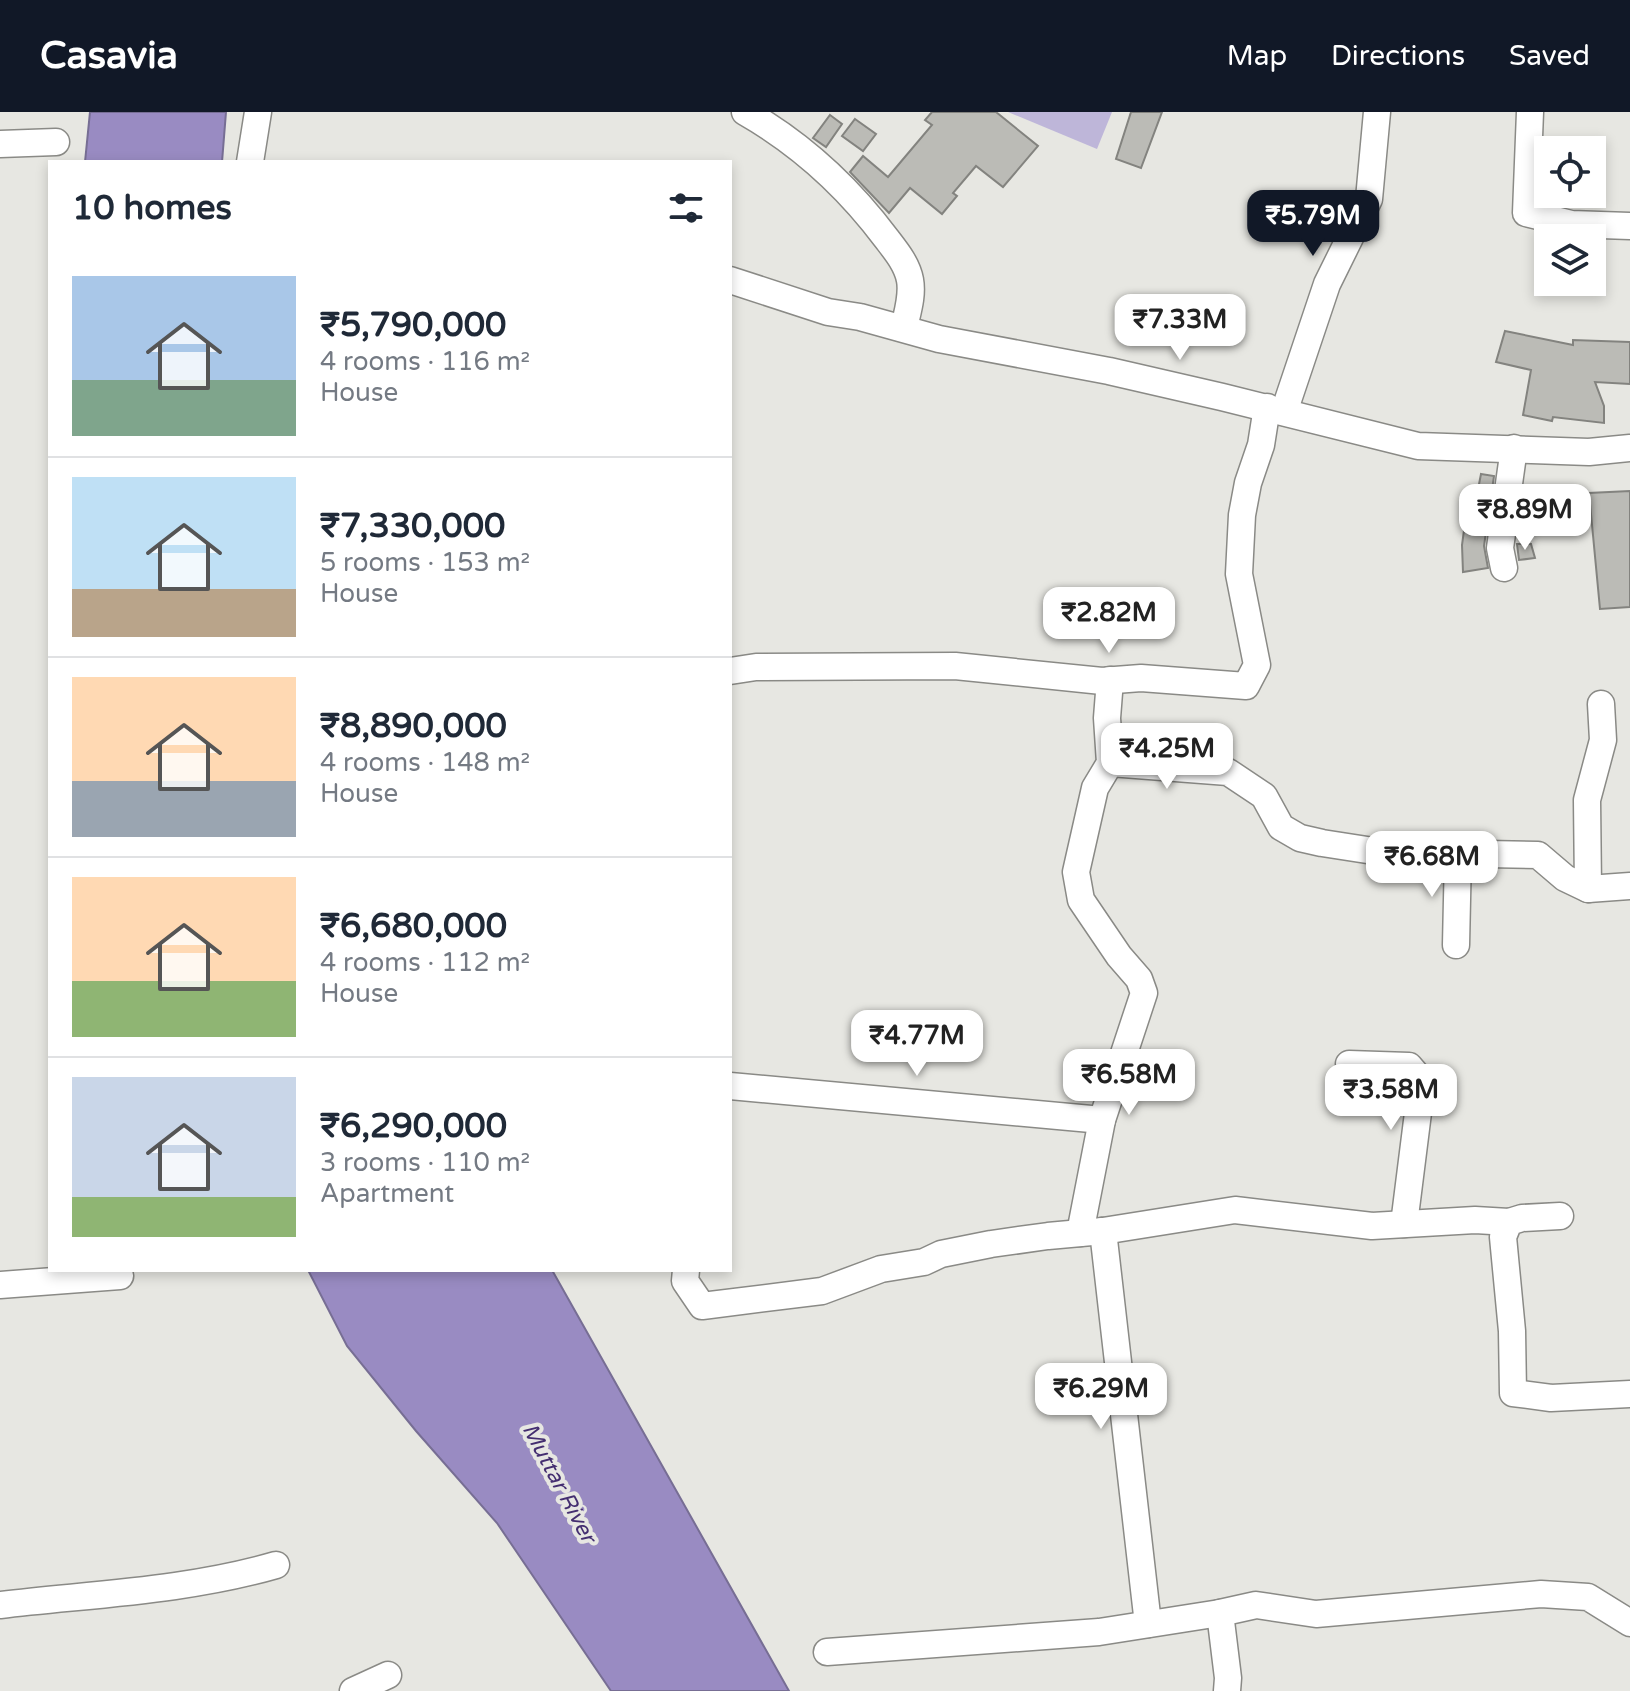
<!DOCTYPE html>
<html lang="en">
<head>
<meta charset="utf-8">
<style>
	:root { --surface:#fff; --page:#f6f6f7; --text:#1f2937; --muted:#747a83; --line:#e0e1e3; --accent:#111827 }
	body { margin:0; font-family:"Varela Round",sans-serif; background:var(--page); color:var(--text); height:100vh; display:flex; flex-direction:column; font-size:30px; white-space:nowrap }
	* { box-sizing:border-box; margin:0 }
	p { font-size:26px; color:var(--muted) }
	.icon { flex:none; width:44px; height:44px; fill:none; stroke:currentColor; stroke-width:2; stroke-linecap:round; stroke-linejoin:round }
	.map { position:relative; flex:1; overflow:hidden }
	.panel { position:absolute; left:48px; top:48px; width:684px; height:1112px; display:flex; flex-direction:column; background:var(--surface); border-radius:0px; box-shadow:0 4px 12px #0003 }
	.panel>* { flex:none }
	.tools { position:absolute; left:1534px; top:24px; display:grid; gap:16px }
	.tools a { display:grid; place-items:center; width:72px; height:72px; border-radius:0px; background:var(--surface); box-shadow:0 4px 12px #0003; font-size:40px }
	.price { position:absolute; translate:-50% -68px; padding:0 18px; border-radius:16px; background:#fff; color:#222; font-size:26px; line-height:52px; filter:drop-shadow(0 2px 4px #0008) }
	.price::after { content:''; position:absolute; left:50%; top:48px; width:24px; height:18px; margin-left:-12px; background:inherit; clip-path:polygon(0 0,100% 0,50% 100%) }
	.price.current { background:var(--accent); color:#fff }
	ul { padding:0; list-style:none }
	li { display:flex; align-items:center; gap:24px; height:200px; padding:0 24px }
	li+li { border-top:2px solid var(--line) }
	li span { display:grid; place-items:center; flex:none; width:224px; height:160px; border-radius:0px; color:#555 }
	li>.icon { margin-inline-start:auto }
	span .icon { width:96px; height:96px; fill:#fffc; stroke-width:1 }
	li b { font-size:34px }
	h2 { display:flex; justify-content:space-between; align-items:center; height:96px; padding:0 24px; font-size:34px }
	header { display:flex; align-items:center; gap:48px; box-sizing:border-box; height:112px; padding:0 40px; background:var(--accent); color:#fff }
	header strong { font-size:38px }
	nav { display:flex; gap:44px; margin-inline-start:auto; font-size:28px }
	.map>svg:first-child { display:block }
	.green { fill:#beb6d9 }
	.water { fill:#998bc2; stroke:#776e94; stroke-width:2 }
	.building { fill:#bbbbb6; stroke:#83837f; stroke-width:2 }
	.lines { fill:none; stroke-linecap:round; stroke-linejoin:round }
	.minor-casing { stroke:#8a8a86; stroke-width:29 }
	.minor { stroke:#fff; stroke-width:26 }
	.labels { text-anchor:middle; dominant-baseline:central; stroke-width:8; stroke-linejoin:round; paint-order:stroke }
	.water-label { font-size:22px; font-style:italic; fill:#442e70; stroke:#e7e7e2 }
</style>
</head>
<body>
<header>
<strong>Casavia</strong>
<nav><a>Map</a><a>Directions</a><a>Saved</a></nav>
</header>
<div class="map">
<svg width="1630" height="1579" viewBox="0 0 1630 1579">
	<rect width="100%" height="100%" fill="#e7e7e2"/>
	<path class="green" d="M1008,0H1112L1097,37Z"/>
	<g class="water">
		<path d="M90,0H226L222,50H85Z"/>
		<path d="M308,1158H552L789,1579H611L497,1411L416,1319L347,1234Z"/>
	</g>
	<g class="building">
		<path d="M932,0H996L1038,34L1003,75L976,54L953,81L957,84L942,102L910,76L889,101L850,60L863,44L888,65L932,13L925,8Z"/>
		<path d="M1131,0H1162L1141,56L1116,47Z"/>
		<path d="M830,3L842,12L826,35L813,26Z"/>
		<path d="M855,7L876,22L863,39L842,24Z"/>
		<path d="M1505,219L1573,233V228L1630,230V272L1595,270L1604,294V311L1553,305L1552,309L1523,303L1531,258L1496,250Z"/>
		<path d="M1481,362L1494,364L1484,434L1488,456L1463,460L1462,433L1467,396L1474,398Z"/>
		<path d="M1630,379V495L1600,497L1589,381Z"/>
		<path d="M1517,432H1531L1535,446L1519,448Z"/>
	</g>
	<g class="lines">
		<defs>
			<g id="minor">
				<path d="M745,0C801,32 847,74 886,126C896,139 907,152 910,168C913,184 907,201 904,216"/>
				<path d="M1530,0L1526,101L1571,112L1630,114"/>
				<path d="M0,32L56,30"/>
				<path d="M250,50L258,0"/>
				<path d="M730,168L828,200L860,205L939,227L1109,259L1222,285L1418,334L1589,340L1630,336"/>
				<path d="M1284,300L1327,172L1369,87L1377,0"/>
				<path d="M1504,456L1500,436L1514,336"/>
				<path d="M730,559L756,555L955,554L1102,569L1141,566L1246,574L1257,553L1239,462L1242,403L1248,371L1261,333L1267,295"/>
				<path d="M1110,651L1228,660L1264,684L1281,715L1300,726L1322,731L1380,740L1538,743L1565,766L1588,777L1630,774"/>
				<path d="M1588,777L1587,688L1603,628L1601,592"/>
				<path d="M1456,833L1458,742"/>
				<path d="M1349,952L1409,954L1422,969L1404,1112"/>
				<path d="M730,974L1102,1008"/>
				<path d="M1560,1104L1522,1106L1509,1110L1503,1125L1512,1219L1513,1281L1551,1286L1630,1282"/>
				<path d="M1103,1119L1148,1512"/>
				<path d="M1080,1121L1102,1008L1144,881L1139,867L1119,844L1081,788L1076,760L1095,676L1110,651L1107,606L1110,568"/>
				<path d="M686,1158L685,1169L702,1194L822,1179L881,1157L924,1150L941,1142L991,1132L1048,1124L1103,1119L1235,1098L1372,1114L1475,1108L1509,1110"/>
				<path d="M0,1173L120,1164"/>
				<path d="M0,1493C93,1482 186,1479 276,1453"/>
				<path d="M827,1540L1099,1520L1220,1501"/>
				<path d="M353,1579L388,1563"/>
				<path d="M1227,1579L1228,1566L1220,1501L1256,1493L1316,1502L1541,1482L1588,1485L1630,1511"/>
			</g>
		</defs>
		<use href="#minor" class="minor-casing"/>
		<use href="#minor" class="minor"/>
	</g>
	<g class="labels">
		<g class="water-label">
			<text transform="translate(559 1371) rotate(62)">Muttar River</text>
		</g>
	</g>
</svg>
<div class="tools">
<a><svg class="icon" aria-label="locate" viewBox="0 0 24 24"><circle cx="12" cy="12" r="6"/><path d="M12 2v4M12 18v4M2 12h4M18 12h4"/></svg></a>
<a><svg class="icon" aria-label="layers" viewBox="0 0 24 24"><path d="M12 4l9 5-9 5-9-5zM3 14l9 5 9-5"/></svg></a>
</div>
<b class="price current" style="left:1313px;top:146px">₹5.79M</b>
<b class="price" style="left:1180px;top:250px">₹7.33M</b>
<b class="price" style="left:1525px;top:440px">₹8.89M</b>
<b class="price" style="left:1109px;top:543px">₹2.82M</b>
<b class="price" style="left:1167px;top:679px">₹4.25M</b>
<b class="price" style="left:1432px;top:787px">₹6.68M</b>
<b class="price" style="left:917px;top:966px">₹4.77M</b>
<b class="price" style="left:1129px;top:1005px">₹6.58M</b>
<b class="price" style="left:1391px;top:1020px">₹3.58M</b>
<b class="price" style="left:1101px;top:1319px">₹6.29M</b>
<section class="panel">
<h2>10 homes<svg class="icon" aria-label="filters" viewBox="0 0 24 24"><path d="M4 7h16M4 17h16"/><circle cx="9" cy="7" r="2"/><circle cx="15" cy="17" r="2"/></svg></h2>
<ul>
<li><span style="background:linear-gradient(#a9c7e8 65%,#7fa58c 0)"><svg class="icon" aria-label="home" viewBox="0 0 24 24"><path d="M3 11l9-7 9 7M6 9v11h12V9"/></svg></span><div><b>₹5,790,000</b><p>4 rooms · 116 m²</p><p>House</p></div></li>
<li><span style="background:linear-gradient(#bfe0f5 70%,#b9a48a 0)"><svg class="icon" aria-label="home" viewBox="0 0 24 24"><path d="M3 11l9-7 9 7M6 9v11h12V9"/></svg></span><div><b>₹7,330,000</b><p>5 rooms · 153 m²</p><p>House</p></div></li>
<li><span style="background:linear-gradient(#ffd9b3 65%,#9aa5b1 0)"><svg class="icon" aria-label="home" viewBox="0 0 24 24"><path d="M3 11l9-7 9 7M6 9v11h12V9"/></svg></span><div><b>₹8,890,000</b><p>4 rooms · 148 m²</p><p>House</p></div></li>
<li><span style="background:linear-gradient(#ffd9b3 65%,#8fb573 0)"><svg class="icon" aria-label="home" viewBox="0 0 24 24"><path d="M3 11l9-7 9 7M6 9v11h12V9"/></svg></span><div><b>₹6,680,000</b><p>4 rooms · 112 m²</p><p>House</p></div></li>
<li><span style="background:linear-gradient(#c9d6e8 75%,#8fb573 0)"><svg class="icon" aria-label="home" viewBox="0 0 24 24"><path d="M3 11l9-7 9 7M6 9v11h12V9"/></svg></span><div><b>₹6,290,000</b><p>3 rooms · 110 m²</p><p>Apartment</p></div></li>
</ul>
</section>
</div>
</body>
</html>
